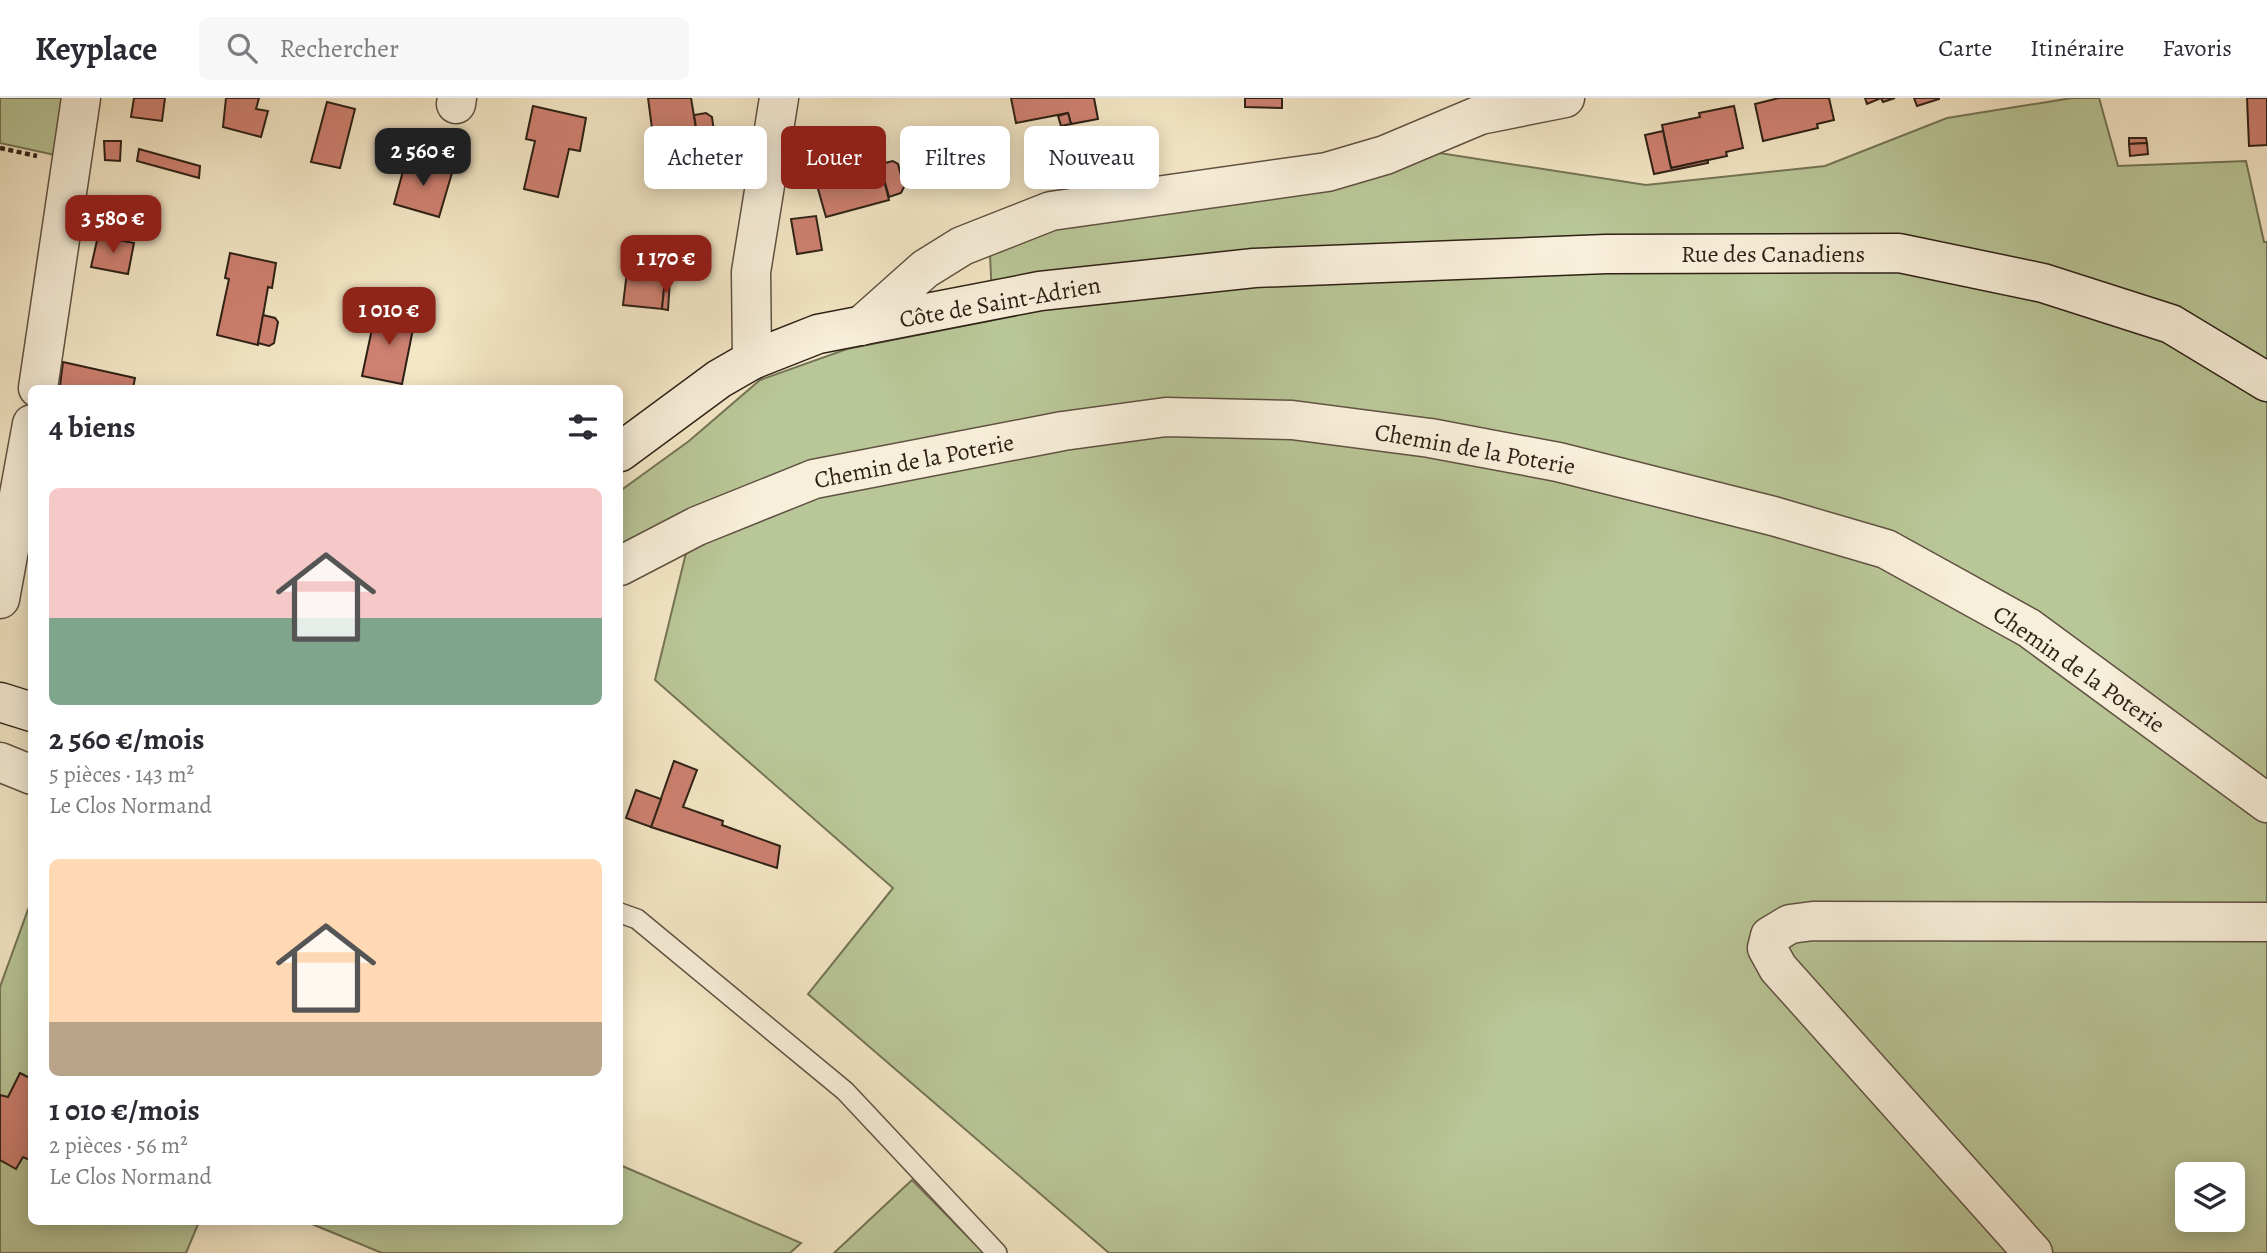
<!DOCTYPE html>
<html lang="fr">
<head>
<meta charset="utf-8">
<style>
	:root { --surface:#fff; --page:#f7f7f7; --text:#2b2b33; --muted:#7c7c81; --line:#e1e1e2; --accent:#8f2418 }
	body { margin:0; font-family:Alegreya,serif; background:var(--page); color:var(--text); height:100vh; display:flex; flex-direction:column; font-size:26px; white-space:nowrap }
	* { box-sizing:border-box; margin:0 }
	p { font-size:23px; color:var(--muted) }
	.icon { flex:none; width:38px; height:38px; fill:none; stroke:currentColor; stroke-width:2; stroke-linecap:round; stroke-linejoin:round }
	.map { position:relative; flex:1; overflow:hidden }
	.details { position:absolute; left:28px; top:287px; width:595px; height:840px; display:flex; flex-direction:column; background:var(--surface); border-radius:10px; box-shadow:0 4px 18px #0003 }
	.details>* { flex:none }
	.banner { position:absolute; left:644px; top:28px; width:665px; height:63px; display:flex; gap:14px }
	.buttons { position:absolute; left:2175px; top:1064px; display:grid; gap:14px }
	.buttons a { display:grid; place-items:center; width:70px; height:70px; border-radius:10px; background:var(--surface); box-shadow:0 4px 18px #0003; font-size:35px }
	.price { position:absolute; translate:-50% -60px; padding:0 16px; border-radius:14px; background:var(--accent); color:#fff; font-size:23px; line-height:46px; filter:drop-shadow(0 2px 4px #0008) }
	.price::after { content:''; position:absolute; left:50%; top:42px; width:21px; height:16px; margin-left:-10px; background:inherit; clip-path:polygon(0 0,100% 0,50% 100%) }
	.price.selected { background:#222; color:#fff }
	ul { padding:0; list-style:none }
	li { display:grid; align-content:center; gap:14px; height:371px; padding:0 21px }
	li span { display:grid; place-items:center; height:217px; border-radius:10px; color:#555 }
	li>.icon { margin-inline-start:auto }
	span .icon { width:126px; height:126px; fill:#fffc; stroke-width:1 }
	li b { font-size:30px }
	h2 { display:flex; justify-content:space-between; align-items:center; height:84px; padding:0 21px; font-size:30px }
	.chip { padding:0 24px; border-radius:10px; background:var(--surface); box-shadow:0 4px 18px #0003; font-size:24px; line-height:63px }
	.chip.selected { background:var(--accent); color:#fff }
	header { display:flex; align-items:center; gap:42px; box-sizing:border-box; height:98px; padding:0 35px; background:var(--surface); border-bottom:2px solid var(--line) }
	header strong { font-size:33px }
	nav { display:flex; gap:38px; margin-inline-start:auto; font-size:24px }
	.search { width:490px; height:63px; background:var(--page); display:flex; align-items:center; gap:18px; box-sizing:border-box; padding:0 24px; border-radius:10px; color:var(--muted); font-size:26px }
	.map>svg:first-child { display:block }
	.green { fill:#b9c697; stroke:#747456; stroke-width:2; fill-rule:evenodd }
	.building { fill:#ce8171; stroke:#2e2116; stroke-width:2 }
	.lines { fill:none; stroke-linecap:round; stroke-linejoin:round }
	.service-casing { stroke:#605242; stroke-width:22 }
	.minor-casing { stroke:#605242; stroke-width:41 }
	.secondary-casing { stroke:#2e2116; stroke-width:41 }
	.path { stroke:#2e2116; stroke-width:4.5; stroke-dasharray:5 3.5; stroke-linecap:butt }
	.service { stroke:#f8efda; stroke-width:19 }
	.minor { stroke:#f8efda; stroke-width:38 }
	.secondary { stroke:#f8efda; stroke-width:38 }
	.labels { text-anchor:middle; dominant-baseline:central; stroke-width:5; stroke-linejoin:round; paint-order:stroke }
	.street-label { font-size:24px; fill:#2e2116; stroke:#f8efda }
</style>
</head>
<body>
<header>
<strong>Keyplace</strong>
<div class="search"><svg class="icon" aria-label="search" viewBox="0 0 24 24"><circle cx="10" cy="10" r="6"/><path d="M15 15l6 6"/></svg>Rechercher</div>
<nav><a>Carte</a><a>Itinéraire</a><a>Favoris</a></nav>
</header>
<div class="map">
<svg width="2267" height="1155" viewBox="0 0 2267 1155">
	<rect width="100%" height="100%" fill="#f4e7c6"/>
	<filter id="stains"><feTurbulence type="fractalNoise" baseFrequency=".00286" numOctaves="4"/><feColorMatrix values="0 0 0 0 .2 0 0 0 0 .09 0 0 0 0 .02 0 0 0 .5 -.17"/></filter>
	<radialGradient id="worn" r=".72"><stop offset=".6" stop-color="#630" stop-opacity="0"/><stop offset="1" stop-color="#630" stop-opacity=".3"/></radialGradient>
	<g class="green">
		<path d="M0,0H64L55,57L0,45Z"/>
		<path d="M2072,0H2099L2118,68L2246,63L2264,144H2267V1155H1109L808,896L893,790L655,582L696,414L620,455V393L689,343L760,282L847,251L993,222L990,157L1048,130L1433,54L1646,87L1825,68L1947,20ZM2188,1076H2233V1122H2188Z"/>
		<path d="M30,806L32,1124H199L186,1155H0V889Z"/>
		<path d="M620,1067L801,1145L790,1155H382L307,1124H620Z"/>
		<path d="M912,1082L984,1155H834Z"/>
	</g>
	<g class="building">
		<path d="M134,0H165L162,23L131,19Z"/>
		<path d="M226,0H259L256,11L268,13L261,39L223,29Z"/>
		<path d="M648,0H691L699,48L655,53Z"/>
		<path d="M1011,0H1094L1098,21L1071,26L1068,15L1016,25Z"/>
		<path d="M1245,0H1282V10L1245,9Z"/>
		<path d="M1779,0H1829L1834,22L1817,26L1818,30L1763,43L1755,6Z"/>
		<path d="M1865,0H1895L1883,4L1881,0L1867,6Z"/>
		<path d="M1914,0H1939V1L1917,8Z"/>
		<path d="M2247,0H2267V47L2249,48Z"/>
		<path d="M327,4L355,11L340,70L311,64Z"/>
		<path d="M533,8L586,20L580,53L569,51L558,99L524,91L535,43L526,41Z"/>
		<path d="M1734,8L1743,50L1726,54L1727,58L1671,70L1662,27L1700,19L1699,15Z"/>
		<path d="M706,15L712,19L715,41L711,46L699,48L694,17Z"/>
		<path d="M1068,15L1071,26L1061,28L1058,18Z"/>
		<path d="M1663,33L1671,70L1708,62V65L1654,76L1645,37Z"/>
		<path d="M2129,40H2146L2147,45L2129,46Z"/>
		<path d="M104,43H121L120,63L105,62Z"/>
		<path d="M2147,45L2148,56L2130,58L2129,46Z"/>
		<path d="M139,51L200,68L199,80L137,63Z"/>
		<path d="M406,62L452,75L439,119L394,106Z"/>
		<path d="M879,63L889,102L826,119L814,77L849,68L850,71Z"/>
		<path d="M893,63L898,66L904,89L901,95L889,99L880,66Z"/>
		<path d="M816,118L822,152L797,156L791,121Z"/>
		<path d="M98,138L134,145L128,176L91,169Z"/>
		<path d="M631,140L673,145L670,181H665L662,211L623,207Z"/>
		<path d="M230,155L276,165L272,190L268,189L258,247L217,237L229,181L225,180Z"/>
		<path d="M665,181H670L668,212L662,211Z"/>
		<path d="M376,212L415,221L402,286L362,278Z"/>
		<path d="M263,217L275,220L278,224L274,245L269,248L258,245Z"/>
		<path d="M63,264L135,280L133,290H73L60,288Z"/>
		<path d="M674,663L697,672L683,709L723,723L722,727L780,748L777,770L651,729Z"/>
		<path d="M636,692L661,701L651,729L626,720Z"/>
		<path d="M20,975L32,981V1063L23,1059L16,1071L0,1062V997L8,999Z"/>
	</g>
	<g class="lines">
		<defs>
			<path id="service" d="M620,815L637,821L845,993L997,1155"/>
			<g id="minor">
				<path d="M456,6L457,0"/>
				<path d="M861,228L925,171L962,148L1051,113L1327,74L1385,57L1480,17L1565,0"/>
				<path d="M752,262L751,174L779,0"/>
				<path d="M38,290L81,0"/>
				<path d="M620,468L697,428L814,381L1063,333L1166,319L1292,322L1430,340L1558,364L1773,418L1886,451L2029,530L2267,705"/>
				<path d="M0,501L32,326"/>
				<path d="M0,664L32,677"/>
				<path d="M2033,1155L1778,870L1767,850L1770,838L1790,826L1813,823L2267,824"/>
			</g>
			<g id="secondary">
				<path d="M620,354L719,281L752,262L818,236L1040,193L1254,170L1606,156L1899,155L2043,185L2171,226L2267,284"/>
				<path d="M0,604L32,614"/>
			</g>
		</defs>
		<use href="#service" class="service-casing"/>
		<use href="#minor" class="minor-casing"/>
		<use href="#secondary" class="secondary-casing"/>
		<path class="path" d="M0,50L37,58"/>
		<use href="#service" class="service"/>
		<use href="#minor" class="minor"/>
		<use href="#secondary" class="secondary"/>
	</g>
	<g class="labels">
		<g class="street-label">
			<text x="1773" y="156">Rue des Canadiens</text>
			<text transform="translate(1000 204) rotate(-10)">Côte de Saint-Adrien</text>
			<text transform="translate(1475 351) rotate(10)">Chemin de la Poterie</text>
			<text transform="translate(914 363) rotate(-11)">Chemin de la Poterie</text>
			<text transform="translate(2079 571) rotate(35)">Chemin de la Poterie</text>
		</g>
	</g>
	<rect width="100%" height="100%" filter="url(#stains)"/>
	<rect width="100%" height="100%" fill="url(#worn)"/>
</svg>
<div class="buttons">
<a><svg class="icon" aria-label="layers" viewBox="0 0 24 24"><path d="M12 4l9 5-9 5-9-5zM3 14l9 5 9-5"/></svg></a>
</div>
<b class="price selected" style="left:423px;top:90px">2 560 €</b>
<b class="price" style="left:113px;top:157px">3 580 €</b>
<b class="price" style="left:666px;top:197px">1 170 €</b>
<b class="price" style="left:389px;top:249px">1 010 €</b>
<div class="banner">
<a class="chip">Acheter</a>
<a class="chip selected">Louer</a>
<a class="chip">Filtres</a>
<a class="chip">Nouveau</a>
</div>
<section class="details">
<h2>4 biens<svg class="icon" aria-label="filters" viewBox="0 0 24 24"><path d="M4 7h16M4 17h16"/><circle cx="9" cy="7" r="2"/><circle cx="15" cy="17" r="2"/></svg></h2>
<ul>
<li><span style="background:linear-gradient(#f6c9c9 60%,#7fa58c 0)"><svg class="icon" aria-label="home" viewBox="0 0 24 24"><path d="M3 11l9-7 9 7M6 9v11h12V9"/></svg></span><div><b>2 560 €/mois</b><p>5 pièces · 143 m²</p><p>Le Clos Normand</p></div></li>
<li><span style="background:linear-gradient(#ffd9b3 75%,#b9a48a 0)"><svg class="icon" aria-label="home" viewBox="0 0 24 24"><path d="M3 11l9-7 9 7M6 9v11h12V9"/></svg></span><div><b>1 010 €/mois</b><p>2 pièces · 56 m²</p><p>Le Clos Normand</p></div></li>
</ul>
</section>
</div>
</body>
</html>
